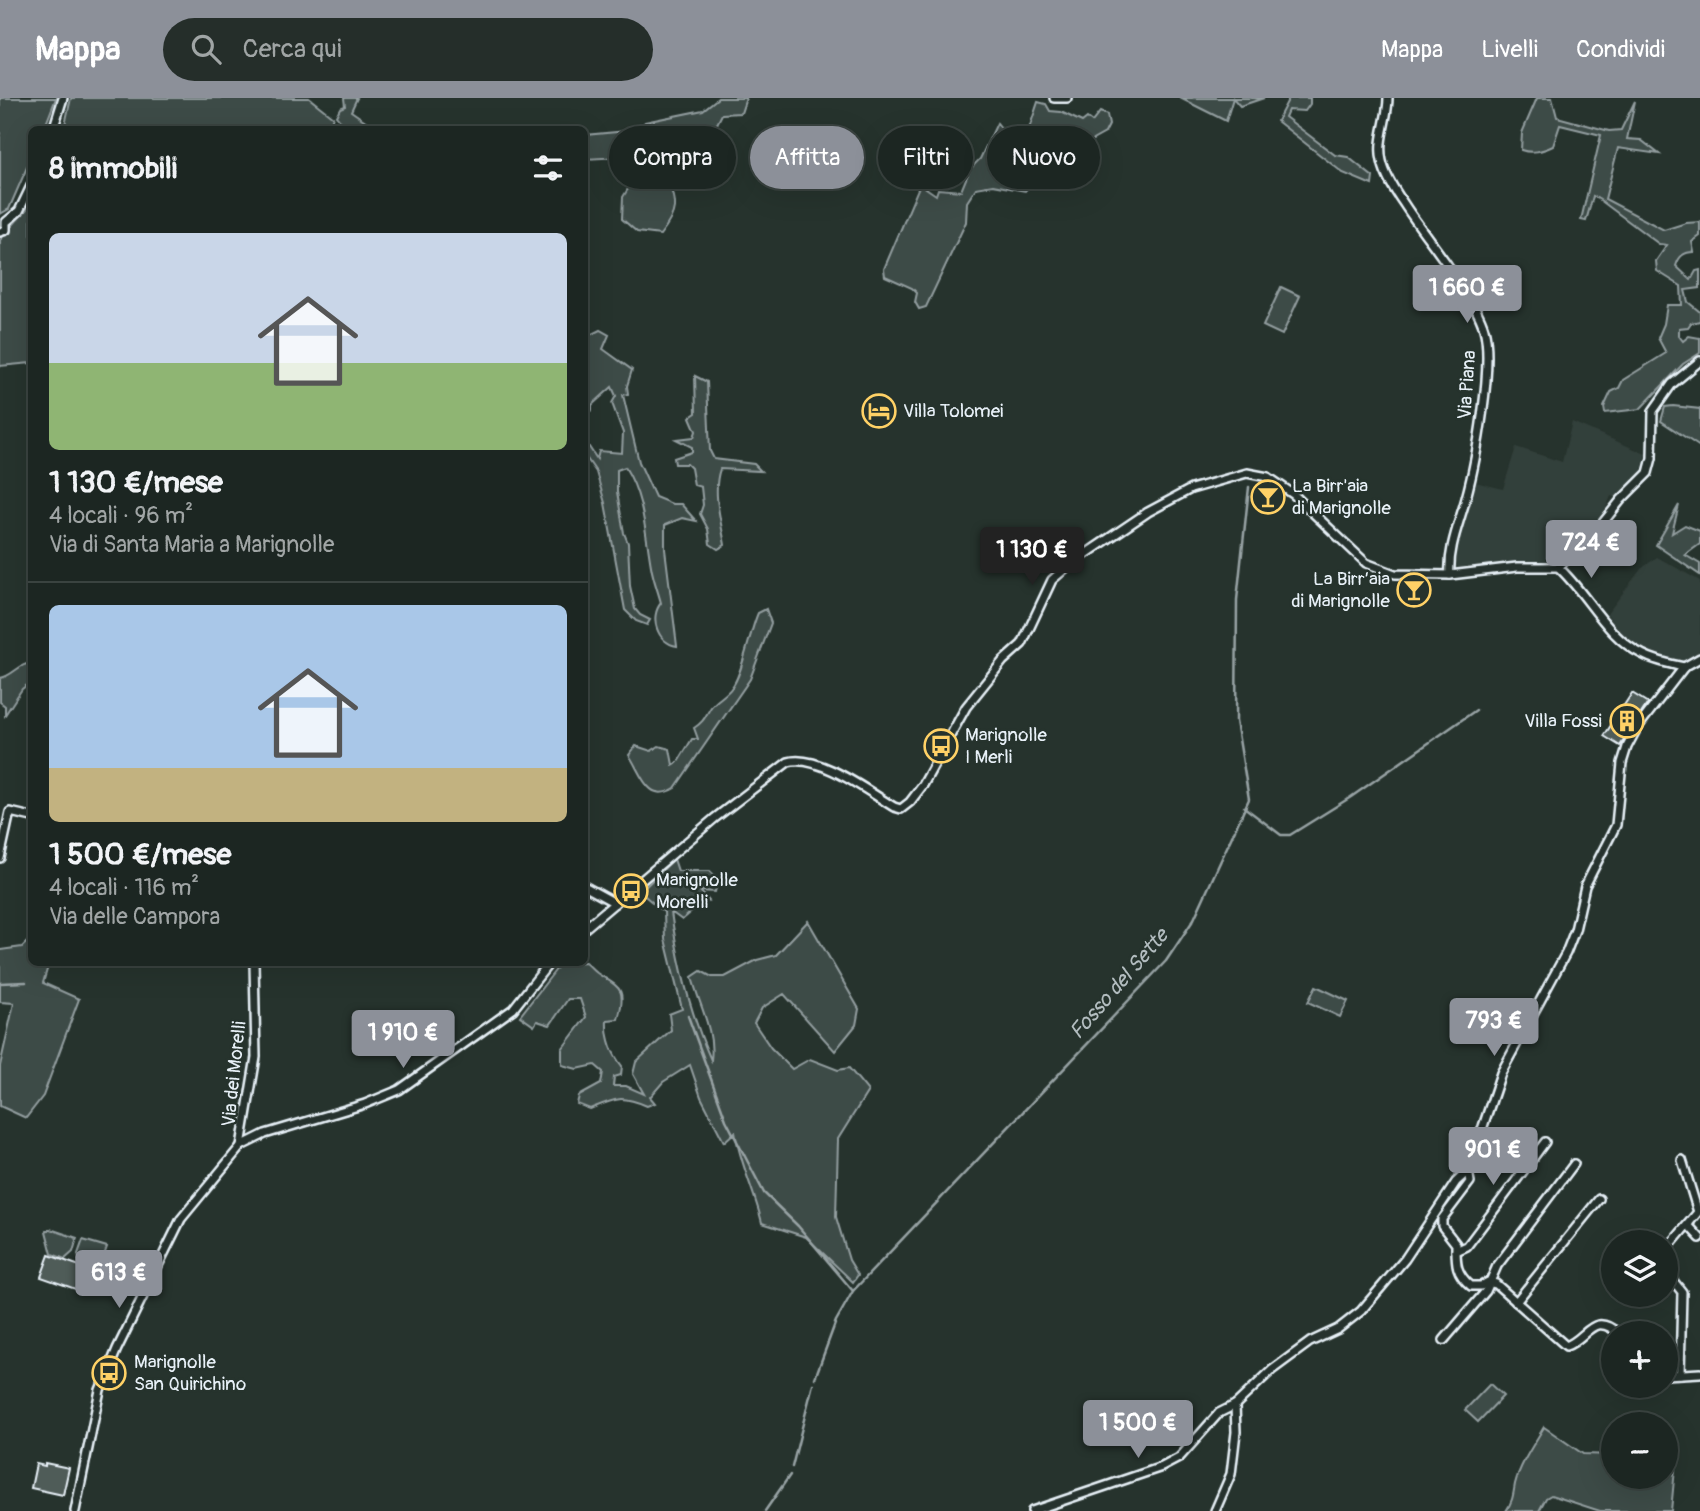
<!DOCTYPE html>
<html lang="it">
<head>
<meta charset="utf-8">
<style>
	:root { --surface:#1c2622; --page:#252e2a; --text:#f1f3f6; --muted:#a0a5a5; --line:#3a4340; --accent:#8c9099 }
	body { margin:0; font-family:Pangolin,sans-serif; background:var(--page); color:var(--text); height:100vh; display:flex; flex-direction:column; font-size:26px; white-space:nowrap }
	* { box-sizing:border-box; margin:0 }
	p { font-size:23px; color:var(--muted) }
	.icon { flex:none; width:38px; height:38px; fill:none; stroke:currentColor; stroke-width:2; stroke-linecap:round; stroke-linejoin:round }
	.map { position:relative; flex:1; overflow:hidden }
	.sheet { position:absolute; left:28px; top:28px; width:560px; height:840px; display:flex; flex-direction:column; background:var(--surface); border-radius:10px; box-shadow:0 7px 28px #0002,0 0 0 2px var(--line) }
	.sheet>* { flex:none }
	.hud { position:absolute; left:609px; top:28px; width:665px; height:63px; display:flex; gap:14px }
	.controls { position:absolute; left:1601px; top:1132px; display:grid; gap:14px }
	.controls a { display:grid; place-items:center; width:77px; height:77px; border-radius:50%; background:var(--surface); box-shadow:0 7px 28px #0002,0 0 0 2px var(--line); font-size:35px }
	.price { position:absolute; translate:-50% -60px; padding:0 16px; border-radius:7px; background:var(--accent); color:#fff; font-size:23px; line-height:46px; filter:drop-shadow(0 2px 4px #0008) }
	.price::after { content:''; position:absolute; left:50%; top:42px; width:21px; height:16px; margin-left:-10px; background:inherit; clip-path:polygon(0 0,100% 0,50% 100%) }
	.price.selected { background:#222; color:#fff }
	ul { padding:0; list-style:none }
	li { display:grid; align-content:center; gap:14px; height:371px; padding:0 21px }
	li+li { border-top:2px solid var(--line) }
	li span { display:grid; place-items:center; height:217px; border-radius:10px; color:#555 }
	li>.icon { margin-inline-start:auto }
	span .icon { width:126px; height:126px; fill:#fffc; stroke-width:1 }
	li b { font-size:30px }
	h2 { display:flex; justify-content:space-between; align-items:center; height:84px; padding:0 21px; font-size:30px }
	.tag { padding:0 24px; border-radius:32px; background:var(--surface); box-shadow:0 7px 28px #0002,0 0 0 2px var(--line); font-size:24px; line-height:63px }
	.tag.selected { background:var(--accent); color:#fff }
	header { display:flex; align-items:center; gap:42px; box-sizing:border-box; height:98px; padding:0 35px; background:var(--accent); color:#fff }
	header strong { font-size:33px }
	nav { display:flex; gap:38px; margin-inline-start:auto; font-size:24px }
	.search { width:490px; height:63px; background:var(--page); display:flex; align-items:center; gap:18px; box-sizing:border-box; padding:0 24px; border-radius:38px; color:var(--muted); font-size:26px }
	.map>svg:first-child { display:block }
	.built { fill:#333f3a }
	.green { fill:#3e4b47; stroke:#939ea0; stroke-width:2 }
	.lines { fill:none; stroke-linecap:round; stroke-linejoin:round }
	.stream { stroke:#98a3a5; stroke-width:2.5 }
	.building { fill:#505c59; stroke:#e8f1f8; stroke-width:2 }
	.street-casing { stroke:#e8f1f8; stroke-width:12 }
	.street { stroke:#26332d; stroke-width:7 }
	.labels { text-anchor:middle; dominant-baseline:central; stroke-width:5; stroke-linejoin:round; paint-order:stroke }
	.street-label { font-size:19px; fill:#e8f1f8; stroke:#26332d }
	.poi-label { font-size:19px; fill:#e8f1f8; stroke:#26332d; text-anchor:start }
	.water-label { font-size:21px; font-style:italic; fill:#b3bdc0; stroke:#26332d }
</style>
</head>
<body>
<header>
<strong>Mappa</strong>
<div class="search"><svg class="icon" aria-label="search" viewBox="0 0 24 24"><circle cx="10" cy="10" r="6"/><path d="M15 15l6 6"/></svg>Cerca qui</div>
<nav><a>Mappa</a><a>Livelli</a><a>Condividi</a></nav>
</header>
<div class="map">
<svg width="1700" height="1413" viewBox="0 0 1700 1413">
	<rect width="100%" height="100%" fill="#26332d"/>
	<filter id="ink" filterUnits="userSpaceOnUse"><feTurbulence type="fractalNoise" baseFrequency=".0143" numOctaves="2"/><feDisplacementMap in="SourceGraphic" scale="14" xChannelSelector="R" yChannelSelector="G"/><feConvolveMatrix kernelMatrix="1 2 1 2 8 2 1 2 1" color-interpolation-filters="sRGB"/></filter>
	<g filter="url(#ink)">
		<g class="built">
			<path d="M1572,324L1646,356L1640,380L1616,400L1611,398L1604,415L1586,438L1554,466L1507,465L1454,471L1452,461L1471,383L1503,391L1516,349L1562,364Z"/>
			<path d="M1657,459L1700,483V558L1690,563L1657,561L1626,543L1607,516L1641,471Z"/>
		</g>
		<g class="green">
			<path d="M0,0H56L44,31L32,32L31,60L9,111L0,116Z"/>
			<path d="M71,0H309L333,19L327,32L64,31Z"/>
			<path d="M344,0H357L351,13L377,31C360,32 347,33 336,18L340,10L345,8Z"/>
			<path d="M718,0H746L741,15L722,16L717,26L667,79C677,106 678,114 660,137L637,134L622,121L623,99L638,75L639,58L585,61V37L638,32L645,24L703,12Z"/>
			<path d="M1180,0H1264L1240,8L1233,0L1226,23Z"/>
			<path d="M1289,0H1310V6L1305,13L1288,12L1285,19L1335,57L1348,59L1373,79L1372,87L1343,75L1277,23Z"/>
			<path d="M1537,0H1552L1557,19L1609,33L1621,32L1635,3L1627,41L1641,42L1659,56L1618,50L1605,101L1664,132L1686,125L1700,124V138L1692,144L1694,154C1684,154 1679,158 1676,168L1691,182L1696,173L1700,172V190L1685,192L1688,204L1700,214V223L1691,225L1688,229L1679,230V238L1683,243L1689,238L1700,240V255L1683,266L1640,311L1605,315L1604,309L1611,294L1619,290L1623,282L1666,255L1658,240L1664,226L1667,207H1682L1681,188L1657,173L1656,163L1667,147L1659,146L1600,102L1593,98L1586,123L1581,122L1601,37L1560,27L1553,48C1542,53 1532,56 1521,52L1522,35Z"/>
			<path d="M1038,4L1046,6L1050,13L1061,14L1082,24L1087,20L1092,24L1100,14L1107,17L1109,27L1105,35L1089,44C1069,38 1047,42 1039,64C1037,69 1039,76 1036,80C1033,85 1028,89 1025,93L993,87L976,90L967,104L966,124L926,209L919,211L915,204L917,195L912,190L885,178L884,171L920,86L936,97L938,91L961,93L970,71L980,61L997,25C1008,37 1003,48 998,62L1002,68L1016,70Z"/>
			<path d="M31,106V265L0,268V142Z"/>
			<path d="M1281,189L1300,198L1282,237L1263,228Z"/>
			<path d="M585,228L590,237L600,232L609,237L603,251L632,272L627,288L628,296L623,297L639,364L655,399L672,406H681L696,423L682,420L665,427V451L677,548C657,545 649,519 661,505C658,493 653,481 651,468C645,434 644,399 625,369L617,372V394L624,435L628,445L630,488L635,511L640,517L650,522L647,527L636,523L625,512L605,405L596,374L585,358V343L597,361L599,353L622,355L623,335L612,305L616,298L612,289L592,307V312L585,316Z"/>
			<path d="M695,278L707,284L710,353L714,361L754,366L761,373L720,371C712,394 721,423 725,447L718,451L710,446L708,431L700,416L703,407L701,389L694,387L691,370L687,366H675L674,360L692,354V349L676,341L694,339L696,333L690,319L696,315Z"/>
			<path d="M1673,308L1700,311V349L1661,323L1665,309Z"/>
			<path d="M1679,407L1672,435L1685,427L1700,433V446L1685,457L1700,466V477L1656,447Z"/>
			<path d="M766,511L771,525L750,581L675,690C647,707 641,674 629,657L636,648L651,653L659,648L670,651L673,667L678,664L692,641H698L694,630C705,623 705,618 711,609C717,601 727,597 732,589C742,577 750,533 758,515Z"/>
			<path d="M31,565V584L22,591L5,617V608L0,604V580C13,578 18,566 31,565Z"/>
			<path d="M674,761L678,773H710L718,781L715,794L700,793L709,803L696,810L682,822L671,814C678,865 690,915 711,962C715,933 699,907 692,879L701,873L712,879H725L757,862L776,857L808,823L859,911L856,927L835,953L784,896L762,910L754,925L771,950L792,971L810,961L838,972L849,970L868,993L838,1041L836,1119L849,1162L858,1177L853,1184L806,1139L762,1125C755,1095 740,1065 735,1034L724,1044L701,999L690,967L663,984L650,999L655,1005L647,1008C621,997 616,1000 590,1011L577,1006L579,998L601,986L603,974L595,967L577,971L562,967V951L586,919L580,901H568L550,927L537,923L534,928L520,918L561,865L585,864C589,867 593,872 597,875C620,890 627,890 618,921L607,922C606,940 611,954 622,968L621,977L614,979L613,988H626L644,996L633,976L636,964L671,932L669,916L682,911L665,841L664,814L640,794Z"/>
			<path d="M31,840L32,864L49,865L43,885L79,901L43,998L26,1020L0,1008V968L14,905L0,904V852L22,849Z"/>
			<path d="M1316,888L1348,903L1340,919L1308,904Z"/>
			<path d="M50,1131L77,1140L73,1154L65,1161L52,1156L46,1133Z"/>
			<path d="M83,1142L107,1149L99,1172L80,1166L78,1156Z"/>
			<path d="M1490,1286L1503,1298L1478,1324L1465,1312Z"/>
			<path d="M1544,1329L1583,1356L1613,1357L1614,1379H1666V1359L1676,1360L1671,1413H1600L1551,1397L1546,1400L1539,1413H1506C1513,1403 1513,1397 1515,1386C1520,1366 1534,1346 1544,1329Z"/>
		</g>
		<g class="lines">
			<g class="stream">
				<path d="M1244,709L1281,737H1290L1351,699L1476,612"/>
				<path d="M0,885L26,884"/>
				<path d="M688,918L726,1022L764,1095L798,1128L853,1193"/>
				<path d="M815,1280L836,1223L853,1193L1166,863L1194,821L1249,701L1236,623L1237,502L1249,389"/>
				<path d="M792,1369L813,1286"/>
				<path d="M765,1413L790,1377"/>
			</g>
		</g>
		<g class="building">
			<path d="M1632,595L1648,605L1620,648L1604,638Z"/>
			<path d="M49,1157L94,1173L87,1195L41,1179Z"/>
			<path d="M45,1365L69,1370L63,1397L31,1390L36,1366L45,1368Z"/>
		</g>
		<g class="lines">
			<defs>
				<g id="street">
					<path d="M1054,0H1067"/>
					<path d="M1388,0C1388,21 1377,43 1382,63C1385,78 1395,93 1404,106C1425,139 1474,196 1484,231C1494,265 1476,364 1466,400C1459,426 1448,450 1450,477"/>
					<path d="M53,32L63,0"/>
					<path d="M0,134L6,132V124L19,113L32,86"/>
					<path d="M1558,469L1590,441L1621,402L1648,375L1652,360L1653,313L1672,286L1700,263"/>
					<path d="M0,760L10,714L32,719"/>
					<path d="M584,788L615,805"/>
					<path d="M584,831L715,720L788,664C817,655 869,694 894,709L901,711L910,704L923,687L966,609L1003,563L1022,546L1052,482L1068,468L1148,414L1191,391L1247,375L1268,379L1293,396L1366,465L1395,476L1450,477L1517,469H1558C1587,495 1606,539 1642,556C1655,563 1669,566 1684,569"/>
					<path d="M241,1048L256,959L254,864"/>
					<path d="M1468,1073L1470,1084L1442,1121V1128L1456,1146C1456,1164 1455,1175 1471,1188H1481L1488,1184L1496,1186L1566,1248C1587,1241 1593,1212 1619,1236"/>
					<path d="M1688,1127L1700,1140"/>
					<path d="M1666,1152L1698,1114L1682,1062"/>
					<path d="M1456,1153L1467,1148L1545,1044"/>
					<path d="M1666,1174L1682,1194L1680,1276"/>
					<path d="M1516,1204L1599,1101"/>
					<path d="M1444,1242L1486,1193L1497,1168L1574,1066"/>
					<path d="M1666,1277L1700,1275"/>
					<path d="M75,1413L100,1292L117,1251L181,1121L241,1048L265,1036L365,1006L399,992L513,911L550,864"/>
					<path d="M1032,1413L1162,1369L1179,1360L1219,1315L1235,1307L1272,1272L1310,1244L1338,1231L1361,1213L1405,1161L1456,1084L1468,1073L1501,975L1566,855L1575,832L1585,788L1616,727L1622,665L1627,649L1637,630L1684,569L1700,560"/>
					<path d="M1215,1413L1231,1376L1236,1334L1235,1307"/>
				</g>
			</defs>
			<use href="#street" class="street-casing"/>
			<use href="#street" class="street"/>
		</g>
	</g>
	<defs>
		<symbol id="hotel-ring" viewBox="-11 -11 22 22"><circle r="9.5" fill="#26332d" stroke="#ffd166" stroke-width="1.5"/><path d="M-6-4.5h1.5V1H6V5H4.5V3h-9V5H-6ZM-4 0a1.8 1.8 0 1 1 3.6 0ZM.5 0V-2.5h3Q6-2.5 6 0Z" fill="#ffd166"/></symbol>
		<symbol id="bar-ring" viewBox="-11 -11 22 22"><circle r="9.5" fill="#26332d" stroke="#ffd166" stroke-width="1.5"/><path d="M-6-5H6L.8 .8V4.5H3.5V6h-7V4.5H-.8V.8Z" fill="#ffd166"/></symbol>
		<symbol id="building-ring" viewBox="-11 -11 22 22"><circle r="9.5" fill="#26332d" stroke="#ffd166" stroke-width="1.5"/><path d="M-4-6H4V6H1V3H-1V6H-4ZM-2.5-4.3h1.7v1.8h-1.7ZM.8-4.3h1.7v1.8H.8ZM-2.5-1h1.7V.8h-1.7ZM.8-1h1.7V.8H.8Z" fill="#ffd166"/></symbol>
		<symbol id="bus-ring" viewBox="-11 -11 22 22"><circle r="9.5" fill="#26332d" stroke="#ffd166" stroke-width="1.5"/><path d="M-5-6H5V4H4V6H2V4H-2V6H-4V4H-5ZM-3.5-4V0h7V-4ZM-3.5 1.2v1.5H-2V1.2ZM2 1.2v1.5H3.5V1.2Z" fill="#ffd166"/></symbol>
	</defs>
	<g fill-rule="evenodd">
		<use href="#hotel-ring" x="860" y="294" width="38" height="38"/>
		<use href="#bar-ring" x="1249" y="380" width="38" height="38"/>
		<use href="#bar-ring" x="1395" y="473" width="38" height="38"/>
		<use href="#building-ring" x="1608" y="604" width="38" height="38"/>
		<use href="#bus-ring" x="922" y="629" width="38" height="38"/>
		<use href="#bus-ring" x="612" y="774" width="38" height="38"/>
		<use href="#bus-ring" x="90" y="1256" width="38" height="38"/>
	</g>
	<g class="labels">
		<g class="street-label">
			<text transform="translate(1467 287) rotate(-86)">Via Piana</text>
			<text transform="translate(234 976) rotate(-84)">Via dei Morelli</text>
		</g>
		<g class="poi-label">
			<text x="903" y="313">Villa Tolomei</text>
			<text x="1292" y="388">La Birr'aia<tspan x="1292" dy="22">di Marignolle</tspan></text>
			<text x="1390" y="481" text-anchor="end">La Birr’aia<tspan x="1390" dy="22">di Marignolle</tspan></text>
			<text x="1602" y="623" text-anchor="end">Villa Fossi</text>
			<text x="965" y="637">Marignolle<tspan x="965" dy="22">I Merli</tspan></text>
			<text x="656" y="782">Marignolle<tspan x="656" dy="22">Morelli</tspan></text>
			<text x="134" y="1264">Marignolle<tspan x="134" dy="22">San Quirichino</tspan></text>
		</g>
		<g class="water-label">
			<text transform="translate(1119 886) rotate(-49)">Fosso del Sette</text>
		</g>
	</g>
</svg>
<div class="controls">
<a><svg class="icon" aria-label="layers" viewBox="0 0 24 24"><path d="M12 4l9 5-9 5-9-5zM3 14l9 5 9-5"/></svg></a>
<a>+</a>
<a>−</a>
</div>
<b class="price" style="left:1467px;top:227px">1 660 €</b>
<b class="price" style="left:1591px;top:482px">724 €</b>
<b class="price selected" style="left:1032px;top:489px">1 130 €</b>
<b class="price" style="left:1494px;top:960px">793 €</b>
<b class="price" style="left:403px;top:972px">1 910 €</b>
<b class="price" style="left:1493px;top:1089px">901 €</b>
<b class="price" style="left:119px;top:1212px">613 €</b>
<b class="price" style="left:1138px;top:1362px">1 500 €</b>
<div class="hud">
<a class="tag">Compra</a>
<a class="tag selected">Affitta</a>
<a class="tag">Filtri</a>
<a class="tag">Nuovo</a>
</div>
<section class="sheet">
<h2>8 immobili<svg class="icon" aria-label="filters" viewBox="0 0 24 24"><path d="M4 7h16M4 17h16"/><circle cx="9" cy="7" r="2"/><circle cx="15" cy="17" r="2"/></svg></h2>
<ul>
<li><span style="background:linear-gradient(#c9d6e8 60%,#8fb573 0)"><svg class="icon" aria-label="home" viewBox="0 0 24 24"><path d="M3 11l9-7 9 7M6 9v11h12V9"/></svg></span><div><b>1 130 €/mese</b><p>4 locali · 96 m²</p><p>Via di Santa Maria a Marignolle</p></div></li>
<li><span style="background:linear-gradient(#a9c7e8 75%,#c2b280 0)"><svg class="icon" aria-label="home" viewBox="0 0 24 24"><path d="M3 11l9-7 9 7M6 9v11h12V9"/></svg></span><div><b>1 500 €/mese</b><p>4 locali · 116 m²</p><p>Via delle Campora</p></div></li>
</ul>
</section>
</div>
</body>
</html>
